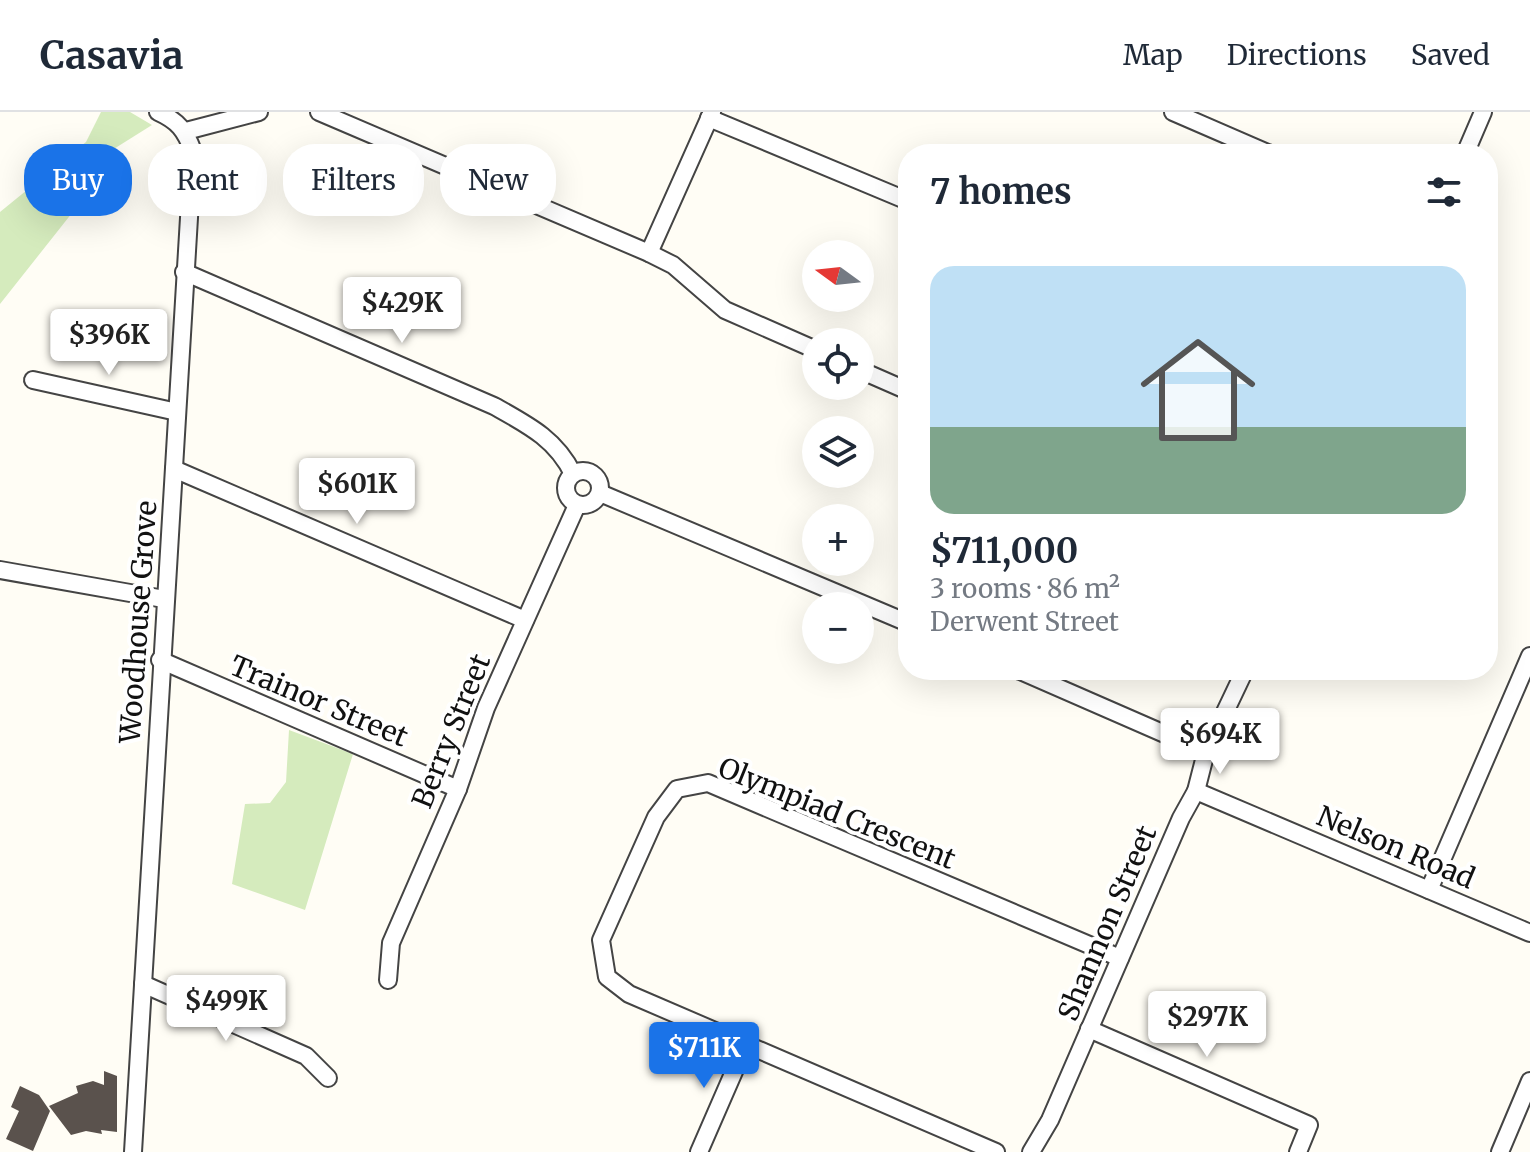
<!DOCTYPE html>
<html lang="en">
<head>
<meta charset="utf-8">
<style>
	:root { --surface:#fff; --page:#f6f6f7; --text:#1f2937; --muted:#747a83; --line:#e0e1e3; --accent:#1a73e8 }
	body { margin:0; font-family:Merriweather,serif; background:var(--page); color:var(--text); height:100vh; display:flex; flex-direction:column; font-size:30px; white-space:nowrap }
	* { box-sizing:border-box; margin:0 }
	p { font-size:26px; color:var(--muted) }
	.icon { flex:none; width:44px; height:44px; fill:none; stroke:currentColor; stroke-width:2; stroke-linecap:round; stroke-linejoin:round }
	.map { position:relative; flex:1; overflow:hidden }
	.panel { position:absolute; left:898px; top:32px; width:600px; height:536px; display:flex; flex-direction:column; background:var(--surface); border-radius:32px; box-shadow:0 8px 32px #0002 }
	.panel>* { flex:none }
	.guide { position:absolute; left:24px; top:32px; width:754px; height:72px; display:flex; gap:16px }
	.needle { width:52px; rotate:285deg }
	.tools { position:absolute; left:802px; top:128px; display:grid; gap:16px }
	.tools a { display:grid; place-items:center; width:72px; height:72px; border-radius:50%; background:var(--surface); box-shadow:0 8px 32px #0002; font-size:40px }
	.price { position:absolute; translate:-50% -68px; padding:0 18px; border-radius:8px; background:#fff; color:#222; font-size:26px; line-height:52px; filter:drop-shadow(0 2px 4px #0008) }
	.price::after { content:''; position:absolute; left:50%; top:48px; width:24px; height:18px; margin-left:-12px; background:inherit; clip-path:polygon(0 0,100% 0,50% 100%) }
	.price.current { background:var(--accent); color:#fff }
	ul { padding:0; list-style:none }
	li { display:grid; align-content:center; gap:16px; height:424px; padding:0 32px }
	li+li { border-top:2px solid var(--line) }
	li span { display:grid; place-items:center; height:248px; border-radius:24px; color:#555 }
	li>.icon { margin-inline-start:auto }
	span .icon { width:144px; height:144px; fill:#fffc; stroke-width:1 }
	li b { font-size:34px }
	h2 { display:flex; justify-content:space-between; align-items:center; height:96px; padding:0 32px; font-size:34px }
	.pill { padding:0 28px; border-radius:32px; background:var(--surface); box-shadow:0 8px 32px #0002; font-size:28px; line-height:72px }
	.pill.current { background:var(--accent); color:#fff }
	header { display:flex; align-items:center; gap:48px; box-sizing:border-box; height:112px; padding:0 40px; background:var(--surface); border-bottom:2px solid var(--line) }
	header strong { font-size:38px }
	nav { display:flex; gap:44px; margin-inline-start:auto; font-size:28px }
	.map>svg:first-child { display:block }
	.green { fill:#d5ebbd }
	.building { fill:#5a524d }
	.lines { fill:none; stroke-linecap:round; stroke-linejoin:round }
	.minor-casing { stroke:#444; stroke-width:20 }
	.minor { stroke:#fff; stroke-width:16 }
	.labels { text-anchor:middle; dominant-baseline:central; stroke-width:8; stroke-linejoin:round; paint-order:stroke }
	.street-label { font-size:28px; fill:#111; stroke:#fff }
</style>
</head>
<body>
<header>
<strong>Casavia</strong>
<nav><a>Map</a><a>Directions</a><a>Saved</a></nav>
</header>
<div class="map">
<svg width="1530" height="1040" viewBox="0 0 1530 1040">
	<rect width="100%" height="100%" fill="#fffdf5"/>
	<g class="green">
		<path d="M101,0H130L152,13L101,45L71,82L72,101L0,192V100L86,30Z"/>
		<path d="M289,618L353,642L305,798L232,772L245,692L270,691L286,670Z"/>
	</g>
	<g class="building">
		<path d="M104,959L117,964V1020L101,1018L102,1022L86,1019L71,1023L49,994L78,981L76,974L93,969L104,973Z"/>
		<path d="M20,974L39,983L50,999L33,1039L6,1027L19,999L11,995Z"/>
	</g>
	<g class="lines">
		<defs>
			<g id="minor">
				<path d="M319,0L649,141L673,153L725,198L816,238"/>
				<path d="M1173,0L1270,42"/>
				<path d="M709,6L908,89"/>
				<path d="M186,19L259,0"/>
				<path d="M1465,42L1483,0"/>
				<path d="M649,141L712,0"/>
				<path d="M184,160L494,294C528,313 556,327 573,362"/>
				<path d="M860,258L908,279"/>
				<path d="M33,268L177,300"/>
				<path d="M174,357L525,508"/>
				<circle cx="583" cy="376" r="17"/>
				<path d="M600,381L908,511"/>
				<path d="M0,458L164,487"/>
				<path d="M160,548L458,677"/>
				<path d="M1018,558L1206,640"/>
				<path d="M1196,679L1530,821"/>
				<path d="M1429,778L1530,544"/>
				<path d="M388,868L391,831L458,677L486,596L577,393"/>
				<path d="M143,872L306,944L328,966"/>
				<path d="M1089,917L1309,1013L1298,1040"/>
				<path d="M133,1040L193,39C185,18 178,9 158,0"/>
				<path d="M699,1040L746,932"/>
				<path d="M996,1040L629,882L607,865L601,828L656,705L677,677L708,671L1120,846"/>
				<path d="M1031,1040L1050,1008L1181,706L1196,679L1206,640L1245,558"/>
				<path d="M1500,1040L1530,969"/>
			</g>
		</defs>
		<use href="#minor" class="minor-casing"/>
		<use href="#minor" class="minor"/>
	</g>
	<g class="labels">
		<g class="street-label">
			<text transform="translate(138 510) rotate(-86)">Woodhouse Grove</text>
			<text transform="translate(319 589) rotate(23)">Trainor Street</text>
			<text transform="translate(451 619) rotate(-68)">Berry Street</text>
			<text transform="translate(837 701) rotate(22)">Olympiad Crescent</text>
			<text transform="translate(1396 735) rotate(23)">Nelson Road</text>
			<text transform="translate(1107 811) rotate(-67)">Shannon Street</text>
		</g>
	</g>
</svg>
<div class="tools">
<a><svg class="needle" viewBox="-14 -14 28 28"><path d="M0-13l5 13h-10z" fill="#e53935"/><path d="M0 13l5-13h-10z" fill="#747a83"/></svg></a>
<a><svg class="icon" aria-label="locate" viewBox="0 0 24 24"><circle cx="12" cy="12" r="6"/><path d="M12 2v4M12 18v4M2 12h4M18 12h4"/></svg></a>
<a><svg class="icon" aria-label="layers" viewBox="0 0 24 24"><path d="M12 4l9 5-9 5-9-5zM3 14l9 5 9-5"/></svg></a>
<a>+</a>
<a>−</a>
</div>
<b class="price" style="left:402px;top:233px">$429K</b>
<b class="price" style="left:109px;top:265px">$396K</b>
<b class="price" style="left:357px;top:414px">$601K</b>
<b class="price" style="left:1220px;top:664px">$694K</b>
<b class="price" style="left:226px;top:931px">$499K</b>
<b class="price" style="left:1207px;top:947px">$297K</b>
<b class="price current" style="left:704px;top:978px">$711K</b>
<div class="guide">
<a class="pill current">Buy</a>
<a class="pill">Rent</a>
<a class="pill">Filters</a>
<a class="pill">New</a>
</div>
<section class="panel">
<h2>7 homes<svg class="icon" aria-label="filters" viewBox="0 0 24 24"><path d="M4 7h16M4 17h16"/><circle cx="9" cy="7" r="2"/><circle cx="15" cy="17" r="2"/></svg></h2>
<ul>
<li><span style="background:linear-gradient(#bfe0f5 65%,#7fa58c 0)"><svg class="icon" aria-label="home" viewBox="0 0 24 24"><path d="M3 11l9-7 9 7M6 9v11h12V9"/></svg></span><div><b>$711,000</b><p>3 rooms · 86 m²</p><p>Derwent Street</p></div></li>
</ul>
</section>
</div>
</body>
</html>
